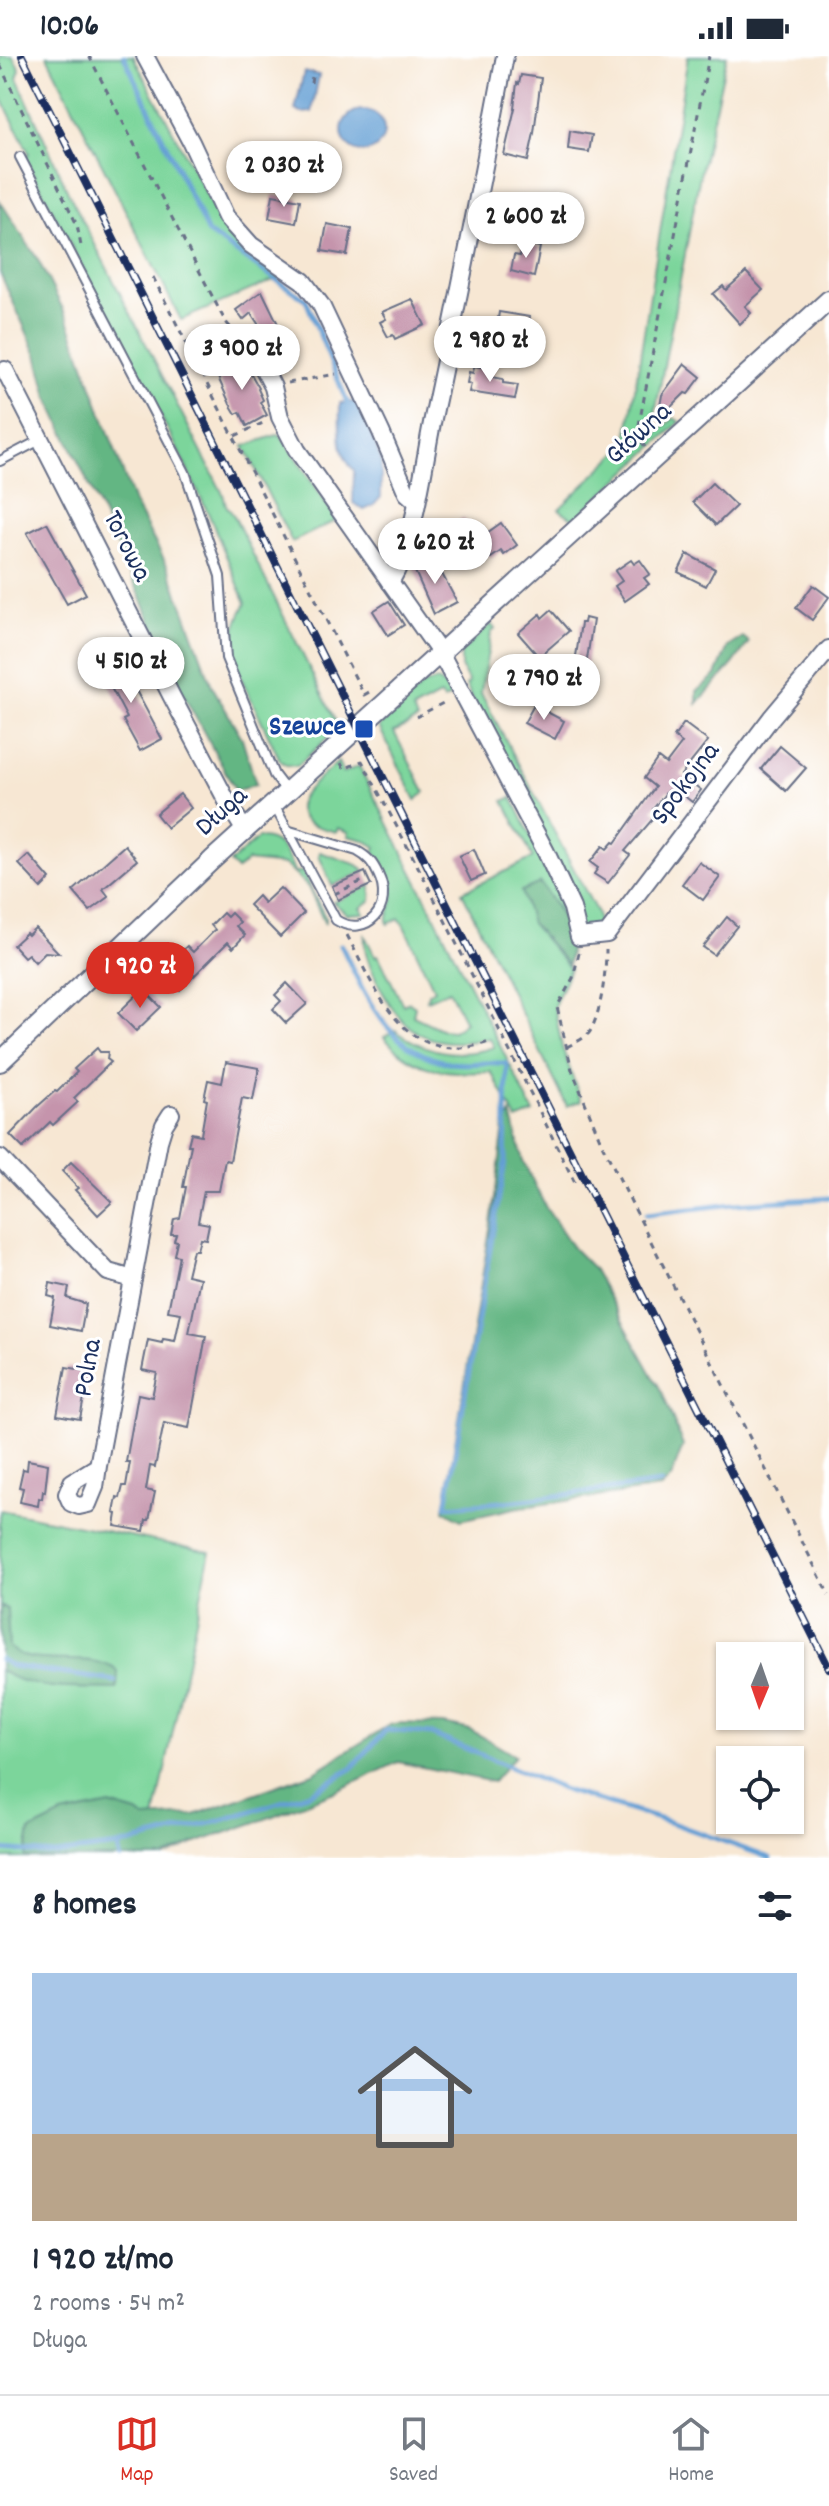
<!DOCTYPE html>
<html lang="en">
<head>
<meta charset="utf-8">
<style>
	:root { --surface:#fff; --page:#f2f2f3; --text:#1f2937; --muted:#747a83; --line:#e0e1e3; --accent:#d93025 }
	body { margin:0; font-family:Dekko,sans-serif; background:var(--page); color:var(--text); height:100vh; display:flex; flex-direction:column; font-size:30px; white-space:nowrap }
	* { box-sizing:border-box; margin:0 }
	p { font-size:26px; color:var(--muted) }
	.icon { flex:none; width:44px; height:44px; fill:none; stroke:currentColor; stroke-width:2; stroke-linecap:round; stroke-linejoin:round }
	.map { position:relative; height:1802px; overflow:hidden }
	.panel { display:flex; flex-direction:column; background:var(--surface); flex:1 }
	.panel>* { flex:none }
	.needle { width:52px; rotate:182deg }
	.tools { position:absolute; left:716px; top:1586px; display:grid; gap:16px }
	.tools a { display:grid; place-items:center; width:88px; height:88px; border-radius:0px; background:var(--surface); box-shadow:0 2px 6px #0004; font-size:40px }
	.price { position:absolute; translate:-50% -68px; padding:0 18px; border-radius:28px; background:#fff; color:#222; font-size:26px; line-height:52px; filter:drop-shadow(0 2px 4px #0008) }
	.price::after { content:''; position:absolute; left:50%; top:48px; width:24px; height:18px; margin-left:-12px; background:inherit; clip-path:polygon(0 0,100% 0,50% 100%) }
	.price.active { background:var(--accent); color:#fff }
	ul { padding:0; list-style:none }
	li { display:grid; align-content:center; gap:16px; height:424px; padding:0 32px }
	li span { display:grid; place-items:center; height:248px; border-radius:0px; color:#555 }
	li>.icon { margin-inline-start:auto }
	span .icon { width:144px; height:144px; fill:#fffc; stroke-width:1 }
	li b { font-size:34px }
	h2 { display:flex; justify-content:space-between; align-items:center; height:96px; padding:0 32px; font-size:34px }
	.status { display:flex; justify-content:space-between; align-items:center; height:56px; padding:0 40px; background:var(--surface); direction:ltr }
	.status svg { height:22px; fill:currentColor }
	.dock { display:flex; justify-content:space-around; align-items:center; height:112px; border-top:2px solid var(--line); background:var(--surface); font-size:22px; color:var(--muted) }
	.dock a { display:grid; justify-items:center; gap:4px }
	.dock .active { color:var(--accent) }
	.map>svg:first-child { display:block }
	.green { fill:#7bd59b; stroke:#4b827c; stroke-width:2 }
	.forest { fill:#64b683; stroke:#407270; stroke-width:2 }
	.water { fill:#649fd4; stroke:#406799; stroke-width:2 }
	.lines { fill:none; stroke-linecap:round; stroke-linejoin:round }
	.stream { stroke:#649fd4; stroke-width:5 }
	.building { fill:#c594ac }
	.service-casing { stroke:#686f87; stroke-width:12 }
	.minor-casing { stroke:#686f87; stroke-width:20 }
	.tertiary-casing { stroke:#686f87; stroke-width:22 }
	.path { stroke:#686f87; stroke-width:3; stroke-dasharray:6 6; stroke-linecap:butt }
	.service { stroke:#fff; stroke-width:8 }
	.minor { stroke:#fff; stroke-width:16 }
	.tertiary { stroke:#fff; stroke-width:18 }
	.rail-casing { stroke:#1b2f5e; stroke-width:8 }
	.rail { stroke:#fff; stroke-width:5; stroke-dasharray:15; stroke-linecap:butt }
	.transit-dot { fill:#1a4fb4; stroke:#fff; stroke-width:3 }
	.labels { text-anchor:middle; dominant-baseline:central; stroke-width:6; stroke-linejoin:round; paint-order:stroke }
	.street-label { font-size:28px; fill:#1b2f5e; stroke:#fff }
	.transit-label { font-size:28px; font-weight:bold; fill:#164399; stroke:#fff; text-anchor:end }
</style>
</head>
<body>
<div class="status"><b>10:06</b><svg viewBox="0 0 49 12"><path d="M0 12V9h3v3zM5 12V6h3v6zM10 12V3h3v9zM15 12V0h3v12zM26 1h20v11H26zM47 4h2v5h-2z"/></svg></div>
<div class="map">
<svg width="829" height="1802" viewBox="0 0 829 1802">
	<rect width="100%" height="100%" fill="#fff"/>
	<filter id="ink" filterUnits="userSpaceOnUse"><feTurbulence type="fractalNoise" baseFrequency=".0125" numOctaves="2"/><feDisplacementMap in="SourceGraphic" scale="16" xChannelSelector="R" yChannelSelector="G"/><feConvolveMatrix kernelMatrix="1 2 1 2 8 2 1 2 1" color-interpolation-filters="sRGB"/></filter>
	<filter id="wash" filterUnits="userSpaceOnUse"><feTurbulence type="fractalNoise" baseFrequency=".006" numOctaves="4" result="noise"/><feDisplacementMap in="SourceGraphic" scale="32" xChannelSelector="R" yChannelSelector="G"/><feGaussianBlur stdDeviation="1.8" result="paint"/><feColorMatrix in="noise" values="0 0 0 0 0 0 0 0 0 0 0 0 0 0 0 0 0 1.4 0 .05"/><feComposite in="paint" operator="in"/></filter>
	<g filter="url(#wash)">
		<rect width="100%" height="100%" fill="#f7e7d3"/>
		<g class="green">
			<path d="M0,0H13L20,13L17,22L69,138L223,438L226,449L234,460L337,668L345,666L297,710L286,709L280,704C271,685 262,666 253,647C234,608 223,589 246,547L209,459L172,382L25,102L29,97L0,39Z"/>
			<path d="M47,0H133L228,179L285,219L181,264Z"/>
			<path d="M688,0H727L699,124L651,379L653,381L674,362L680,366L575,464L559,453L623,391L628,377Z"/>
			<path d="M280,378L337,464L292,486L244,390Z"/>
			<path d="M491,568L495,573L491,577L481,637L597,857L599,874L583,877L466,629L469,627L461,611V596Z"/>
			<path d="M437,625L446,631L451,640L444,644L441,639L413,654L417,664L394,676L425,736L416,744L379,671L423,629Z"/>
			<path d="M338,706L343,717L359,710L534,1057L517,1064L491,1016C447,1018 415,1017 384,981L395,974C426,997 458,1003 494,991L490,982C432,995 403,979 378,927C371,911 363,898 365,880L375,900L378,899L403,949L409,946L415,950L413,960L443,974L453,975L465,966L449,934L427,944L428,937L434,933L404,870L399,862L388,868L387,864L393,844V830L381,805L374,796L376,791L364,784L348,780L349,776L338,772L336,776C327,773 313,771 306,765C282,746 325,719 338,706Z"/>
			<path d="M512,741L566,853L565,864L540,827L531,867L570,913L554,950L562,991L581,1045L567,1050L462,836L533,802L504,745Z"/>
			<path d="M258,782C281,781 286,799 295,817L302,815L325,861V868L308,831L285,809L247,805L237,814L230,807Z"/>
			<path d="M320,796L358,809L365,816L332,830L319,800Z"/>
			<path d="M371,829V844L361,852L364,857L347,858L333,846Z"/>
			<path d="M0,1454L210,1496L155,1762H144L137,1757L30,1775L25,1802H0Z"/>
		</g>
		<g class="forest">
			<path d="M0,145L38,204L67,261L134,447L168,511L212,630L242,682L256,728L236,735L179,631L136,530L48,341L37,299L0,217Z"/>
			<path d="M743,581L749,586L733,608L697,648V635L716,619L728,591Z"/>
			<path d="M540,827C558,855 576,874 568,909L531,867L521,835Z"/>
			<path d="M511,1058L523,1105L545,1150L574,1193L593,1212L663,1338L683,1390L671,1422L661,1432L515,1452L461,1464L444,1454L495,1142L504,1069Z"/>
			<path d="M0,1550L7,1553L9,1591C15,1595 21,1600 27,1601C55,1608 94,1597 118,1615L117,1633C79,1631 32,1637 0,1614Z"/>
			<path d="M399,1667L444,1668L471,1674L515,1700L493,1726L398,1706L339,1734L268,1762L193,1788L163,1802H25L30,1775L62,1759L110,1749L137,1757L144,1762L194,1759L313,1717L389,1669Z"/>
		</g>
		<g class="water">
			<path d="M304,16L319,19L312,56L301,57L295,54Z"/>
			<circle cx="363" cy="75" r="21"/>
			<path d="M358,345L381,404V441L373,450L364,454L353,447L354,414C336,398 340,369 340,347Z"/>
		</g>
		<g class="lines">
			<g class="stream">
				<path d="M124,0L208,177L306,244L349,351"/>
				<path d="M341,889C366,941 387,996 451,1007C470,1010 489,1004 507,1008L505,1106L446,1450L515,1445L661,1427"/>
				<path d="M647,1158L734,1148L829,1142"/>
				<path d="M0,1603L11,1610L115,1625"/>
				<path d="M118,1790L120,1802"/>
				<path d="M0,1794L55,1798L118,1790L219,1765L310,1737L351,1713L386,1674L431,1678L567,1735L672,1767L770,1802"/>
			</g>
		</g>
		<g id="blocks">
			<g class="building">
				<path d="M521,19L541,22L534,77L528,105L504,99L515,52H514L517,27L519,28Z"/>
				<path d="M570,75L592,79L589,96L568,93Z"/>
				<path d="M273,139L300,144L296,167L269,162Z"/>
				<path d="M327,168L352,173L347,199L322,195Z"/>
				<path d="M523,187L540,191L534,221L511,215L514,199L520,200Z"/>
				<path d="M746,216L763,234L745,250L751,257L740,268L713,238L723,230L726,234Z"/>
				<path d="M262,235L280,272L266,280L251,257L243,264L236,254Z"/>
				<path d="M412,243L425,269L395,283L393,279L388,281L380,266L386,263L382,256Z"/>
				<path d="M499,256L530,261L526,287L495,282Z"/>
				<path d="M243,304L259,332L258,333L263,344L260,346L267,359L247,370L240,356L236,358L230,348L216,317Z"/>
				<path d="M685,308L701,321L688,338L685,337L667,355L660,350L662,339Z"/>
				<path d="M474,310L494,313L492,321L503,323V327L518,329L515,343L469,336L471,328L467,327L469,316L473,317Z"/>
				<path d="M712,427L736,450L716,469L693,446Z"/>
				<path d="M463,462L472,473L454,487L444,475Z"/>
				<path d="M47,467L86,538L67,548L27,477Z"/>
				<path d="M501,467L517,489L504,499L501,495L491,502L477,484Z"/>
				<path d="M687,498L715,513L706,530L678,516Z"/>
				<path d="M433,501L457,546L434,558L413,511Z"/>
				<path d="M631,504L634,508L640,504L650,518L644,522L649,528L625,545L615,530L622,525L615,515Z"/>
				<path d="M813,529L829,541L812,564L796,552Z"/>
				<path d="M389,545L404,569L388,579L373,555Z"/>
				<path d="M551,554L569,575L539,601L518,577L540,558L542,562Z"/>
				<path d="M585,562L593,564L581,643L570,640L581,567H584Z"/>
				<path d="M118,601L162,683L140,695L123,664L127,662L108,626L101,620L103,617L100,610Z"/>
				<path d="M534,649L564,665L555,683L524,667Z"/>
				<path d="M684,667L708,685L681,719L701,734L692,746L678,735L675,739L668,734L653,753L658,757L625,795L630,799L608,827L594,818L598,812L590,806L603,790L607,793L613,786L615,787L655,731L644,722L658,702L666,708L682,687L674,681Z"/>
				<path d="M780,690L806,712L786,735L761,713Z"/>
				<path d="M180,738L191,752L167,772L156,758Z"/>
				<path d="M125,789L137,804L103,833L109,841L90,855L73,835Z"/>
				<path d="M474,793L485,819L471,825L459,800Z"/>
				<path d="M29,799L50,823L41,832L19,808Z"/>
				<path d="M699,806L720,821L703,844L682,828Z"/>
				<path d="M365,816L371,829L338,844L332,830Z"/>
				<path d="M280,832L304,857L280,881L249,849L258,840L264,847Z"/>
				<path d="M223,857L227,861L231,857L240,866L236,870L245,879L233,892L228,886L180,934L162,914L187,890L193,896L215,874L211,869Z"/>
				<path d="M727,861L737,870L714,899L703,891Z"/>
				<path d="M35,872L59,897L45,896L35,906L28,898L24,901L13,889L26,877L28,879Z"/>
				<path d="M287,927L307,948L286,967L273,953L281,945L275,939Z"/>
				<path d="M143,933L161,951L136,975L118,957Z"/>
				<path d="M97,992L100,996H108L107,1003L111,1006L74,1042L78,1046L53,1069L50,1066L23,1092L10,1079L37,1051L55,1035L57,1036L77,1016L74,1013Z"/>
				<path d="M226,1006L259,1012L253,1044L242,1042L230,1105L225,1104L219,1135H204L198,1166L209,1168L206,1183L200,1182L197,1194H193L187,1219L200,1222L189,1277L206,1280L189,1372L164,1367L155,1411L150,1410L146,1434L155,1436L149,1464H146L144,1475L115,1470L117,1458L114,1457L117,1441L120,1442L123,1430H126L130,1406H126L138,1338L152,1341L157,1317L142,1314L148,1284L162,1287L163,1283L175,1285L181,1257L168,1255L179,1200L174,1199L177,1185L174,1184L176,1178H171L174,1163L180,1162L186,1131H183L191,1089H188L191,1077L201,1079L207,1044L204,1043L208,1024L222,1027Z"/>
				<path d="M71,1106L112,1146L98,1159L75,1134L78,1132L62,1115Z"/>
				<path d="M50,1227L69,1231L67,1242L86,1248L81,1275L50,1269L55,1242L48,1240Z"/>
				<path d="M66,1311L89,1315L80,1363L57,1359Z"/>
				<path d="M28,1404L48,1408L45,1436L43,1435L42,1443L39,1442L38,1450L20,1446L23,1432L19,1431L23,1413L27,1414Z"/>
			</g>
		</g>
	</g>
	<g filter="url(#ink)">
		<use href="#blocks" fill-opacity="0" stroke="#686f87" stroke-width="2"/>
		<g class="lines">
			<defs>
				<g id="service">
					<path d="M20,101L185,416L220,520L226,602L274,719L287,736"/>
					<path d="M0,405L40,384"/>
					<path d="M274,749L336,864C366,883 395,852 378,818C373,807 368,801 357,795L290,775"/>
				</g>
				<g id="minor">
					<path d="M145,0L191,86L226,161L251,189L303,225L321,249L381,376L407,437L416,445"/>
					<path d="M257,300L273,331L280,361L297,394L441,598L546,796L572,852L579,881L607,878L771,662L829,593"/>
					<path d="M5,314L172,641L229,749L245,775"/>
					<path d="M390,526C414,489 423,412 432,367C458,245 482,123 505,0"/>
					<path d="M0,1102L108,1216L133,1223"/>
					<path d="M98,1410L95,1431L88,1448L79,1450L71,1447L67,1438L72,1426L98,1410L159,1085L164,1069L171,1058"/>
				</g>
				<path id="tertiary" d="M0,1006L212,804L829,244"/>
			</defs>
			<use href="#service" class="service-casing"/>
			<use href="#minor" class="minor-casing"/>
			<use href="#tertiary" class="tertiary-casing"/>
			<g class="path">
				<path d="M89,0L225,265L247,291"/>
				<path d="M0,9L77,169L81,190"/>
				<path d="M311,27L313,15"/>
				<path d="M153,221L364,639L371,635"/>
				<path d="M288,327L336,318"/>
				<path d="M235,380L265,366"/>
				<path d="M645,391L637,379L709,0"/>
				<path d="M416,661L447,645"/>
				<path d="M341,707L344,713L362,705L424,822L575,1127"/>
				<path d="M334,838L367,823"/>
				<path d="M347,879C378,939 406,1014 489,986"/>
				<path d="M579,897L573,922L557,951L572,1014L602,1088L829,1539"/>
				<path d="M567,991C574,987 584,983 589,977C601,959 606,916 606,894"/>
			</g>
			<use href="#service" class="service"/>
			<use href="#minor" class="minor"/>
			<use href="#tertiary" class="tertiary"/>
			<defs>
				<path id="rail" d="M22,0L829,1612"/>
			</defs>
			<use href="#rail" class="rail-casing"/>
			<use href="#rail" class="rail"/>
		</g>
	</g>
	<rect class="transit-dot" x="354" y="663" width="20" height="20" rx="4"/>
	<g class="labels">
		<g class="street-label">
			<text transform="translate(640 379) rotate(-42)">Główna</text>
			<text transform="translate(125 491) rotate(63)">Torowa</text>
			<text transform="translate(687 729) rotate(-53)">Spokojna</text>
			<text transform="translate(223 757) rotate(-42)">Długa</text>
			<text transform="translate(90 1312) rotate(-80)">Polna</text>
		</g>
		<g class="transit-label">
			<text x="346" y="673">Szewce</text>
		</g>
	</g>
</svg>
<div class="tools">
<a><svg class="needle" viewBox="-14 -14 28 28"><path d="M0-13l5 13h-10z" fill="#e53935"/><path d="M0 13l5-13h-10z" fill="#747a83"/></svg></a>
<a><svg class="icon" aria-label="locate" viewBox="0 0 24 24"><circle cx="12" cy="12" r="6"/><path d="M12 2v4M12 18v4M2 12h4M18 12h4"/></svg></a>
</div>
<b class="price" style="left:284px;top:153px">2 030 zł</b>
<b class="price" style="left:526px;top:204px">2 600 zł</b>
<b class="price" style="left:490px;top:328px">2 980 zł</b>
<b class="price" style="left:242px;top:336px">3 900 zł</b>
<b class="price" style="left:435px;top:530px">2 620 zł</b>
<b class="price" style="left:131px;top:649px">4 510 zł</b>
<b class="price" style="left:544px;top:666px">2 790 zł</b>
<b class="price active" style="left:140px;top:954px">1 920 zł</b>
</div>
<section class="panel">
<h2>8 homes<svg class="icon" aria-label="filters" viewBox="0 0 24 24"><path d="M4 7h16M4 17h16"/><circle cx="9" cy="7" r="2"/><circle cx="15" cy="17" r="2"/></svg></h2>
<ul>
<li><span style="background:linear-gradient(#a9c7e8 65%,#b9a48a 0)"><svg class="icon" aria-label="home" viewBox="0 0 24 24"><path d="M3 11l9-7 9 7M6 9v11h12V9"/></svg></span><div><b>1 920 zł/mo</b><p>2 rooms · 54 m²</p><p>Długa</p></div></li>
</ul>
</section>
<nav class="dock">
<a class="active"><svg class="icon" aria-label="map" viewBox="0 0 24 24"><path d="M3 6l6-2 6 2 6-2v14l-6 2-6-2-6 2zM9 4v14M15 6v14"/></svg>Map</a>
<a><svg class="icon" aria-label="saved" viewBox="0 0 24 24"><path d="M7 4h10v16l-5-4-5 4z"/></svg>Saved</a>
<a><svg class="icon" aria-label="home" viewBox="0 0 24 24"><path d="M3 11l9-7 9 7M6 9v11h12V9"/></svg>Home</a>
</nav>
</body>
</html>
